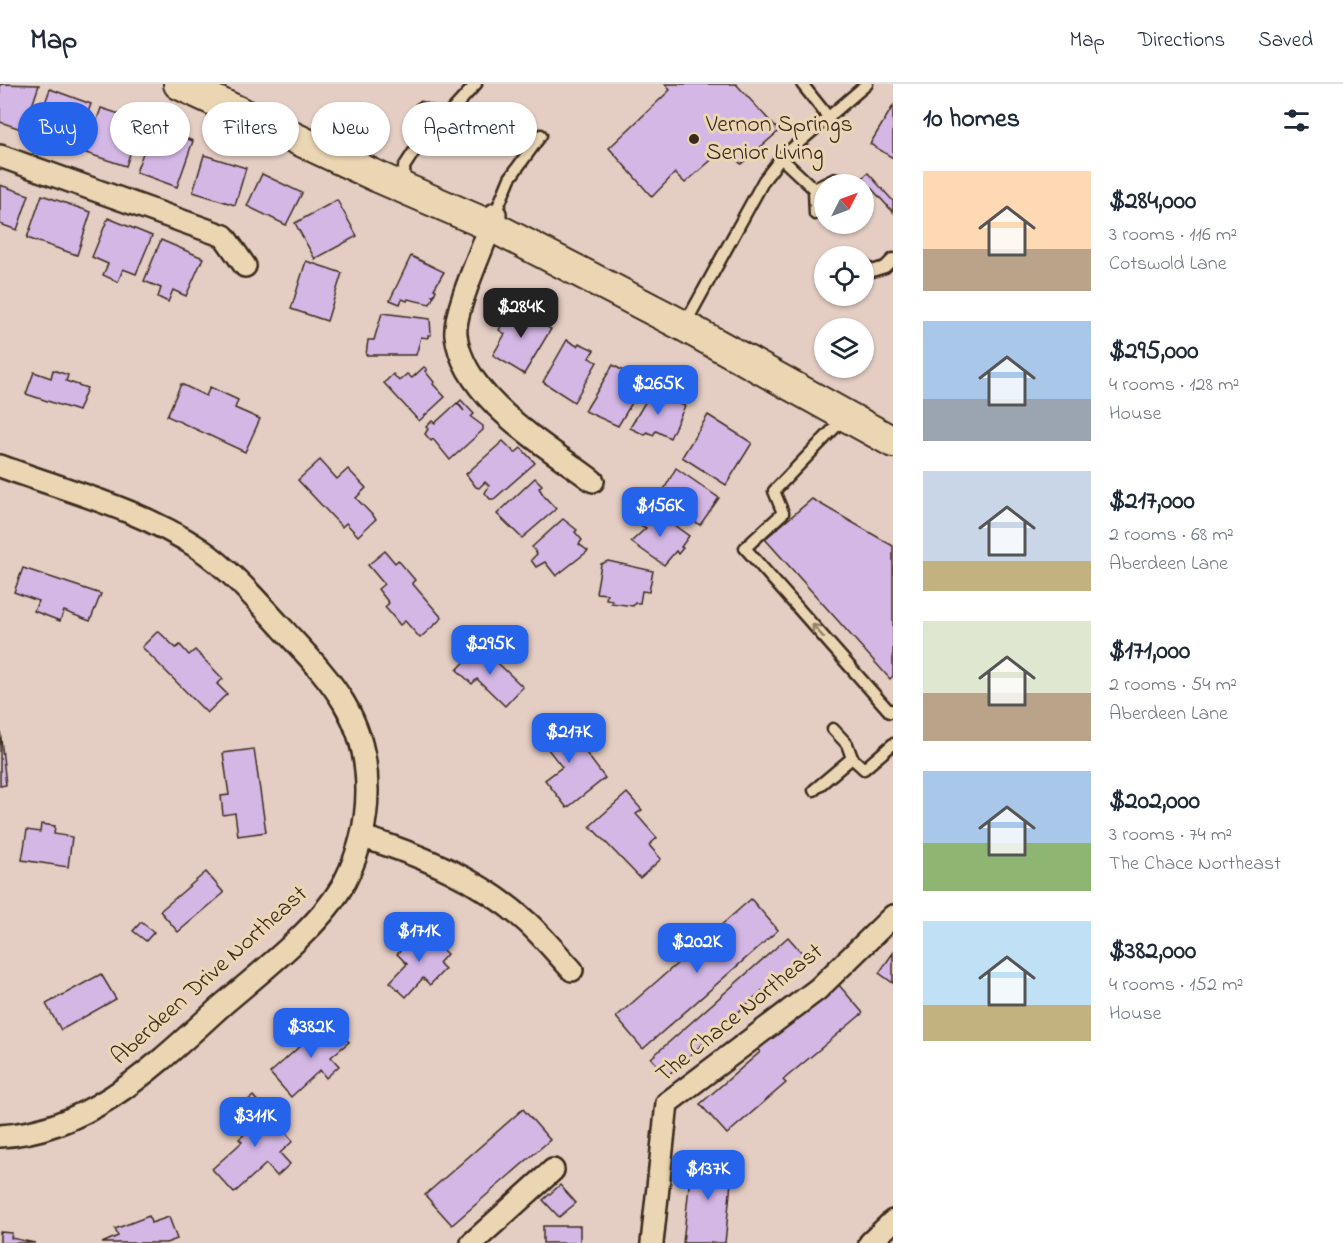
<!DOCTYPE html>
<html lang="en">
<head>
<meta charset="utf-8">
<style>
	:root { --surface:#fff; --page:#f2f2f3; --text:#1f2937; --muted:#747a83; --line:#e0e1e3; --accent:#2563eb }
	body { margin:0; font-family:"Indie Flower",sans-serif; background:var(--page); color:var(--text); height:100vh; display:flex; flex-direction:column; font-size:22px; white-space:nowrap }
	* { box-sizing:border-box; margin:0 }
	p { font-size:20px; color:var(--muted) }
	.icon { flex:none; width:33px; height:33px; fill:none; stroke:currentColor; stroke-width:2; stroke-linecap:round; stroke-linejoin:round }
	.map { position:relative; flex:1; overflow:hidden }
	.panel { display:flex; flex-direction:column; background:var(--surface); width:450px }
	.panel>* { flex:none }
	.banner { position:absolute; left:18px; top:18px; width:570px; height:54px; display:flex; gap:12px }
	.needle { width:39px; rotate:48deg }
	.buttons { position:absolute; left:814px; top:90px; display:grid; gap:12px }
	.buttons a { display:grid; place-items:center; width:60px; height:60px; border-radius:50%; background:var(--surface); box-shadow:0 2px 4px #0004; font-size:30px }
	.price { position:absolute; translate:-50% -51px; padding:0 14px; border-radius:12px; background:var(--accent); color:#fff; font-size:20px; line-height:39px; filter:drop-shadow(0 2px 3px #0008) }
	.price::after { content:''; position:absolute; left:50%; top:36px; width:18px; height:14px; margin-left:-9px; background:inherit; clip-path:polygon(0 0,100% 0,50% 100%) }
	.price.current { background:#222; color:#fff }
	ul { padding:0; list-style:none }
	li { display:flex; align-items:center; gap:18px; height:150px; padding:0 30px }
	li span { display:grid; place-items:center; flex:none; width:168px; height:120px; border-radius:0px; color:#555 }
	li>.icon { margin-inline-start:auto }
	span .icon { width:72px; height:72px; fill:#fffc; stroke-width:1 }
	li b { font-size:26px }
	h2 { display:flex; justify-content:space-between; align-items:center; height:72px; padding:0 30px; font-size:26px }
	.chip { padding:0 21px; border-radius:27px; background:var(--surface); box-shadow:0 2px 4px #0004; font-size:21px; line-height:54px }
	.chip.current { background:var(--accent); color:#fff }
	header { display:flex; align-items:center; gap:36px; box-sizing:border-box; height:84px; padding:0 30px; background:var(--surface); border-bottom:2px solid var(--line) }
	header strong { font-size:28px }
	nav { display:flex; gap:33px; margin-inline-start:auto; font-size:21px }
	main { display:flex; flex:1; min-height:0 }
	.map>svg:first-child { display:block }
	.building { fill:#d4b7e5; stroke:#3b2a1e; stroke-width:1.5 }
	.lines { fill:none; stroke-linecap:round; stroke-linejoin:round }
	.service-casing { stroke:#3b2a1e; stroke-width:15 }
	.minor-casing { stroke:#3b2a1e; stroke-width:26 }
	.secondary-casing { stroke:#3b2a1e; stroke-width:34 }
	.service { stroke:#ebd6b4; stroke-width:10 }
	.minor { stroke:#ebd6b4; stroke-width:21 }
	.secondary { stroke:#ebd6b4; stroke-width:30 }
	.oneway { stroke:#938069 }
	.poi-dot { fill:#3b2a1e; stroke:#ebd6b4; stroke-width:2 }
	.labels { text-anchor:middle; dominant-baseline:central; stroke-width:6; stroke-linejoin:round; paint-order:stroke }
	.poi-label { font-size:24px; fill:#3b2a1e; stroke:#ebd6b4; text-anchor:start }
	.street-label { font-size:24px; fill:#3b2a1e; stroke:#ebd6b4 }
</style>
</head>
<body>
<header>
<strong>Map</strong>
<nav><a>Map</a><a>Directions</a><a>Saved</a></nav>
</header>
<main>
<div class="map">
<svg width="893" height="1159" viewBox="0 0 893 1159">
	<rect width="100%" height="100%" fill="#e4cdc3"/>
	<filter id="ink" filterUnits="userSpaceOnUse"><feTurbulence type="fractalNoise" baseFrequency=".0167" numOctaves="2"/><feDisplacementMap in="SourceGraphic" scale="12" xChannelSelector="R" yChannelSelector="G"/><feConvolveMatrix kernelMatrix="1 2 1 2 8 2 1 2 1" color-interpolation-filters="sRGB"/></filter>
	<g filter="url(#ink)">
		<g class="building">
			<path d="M0,0L39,1L24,46L0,38Z"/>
			<path d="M665,0H736L779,47L741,80L725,64L685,99L675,89L652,113L609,64L670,6Z"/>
			<path d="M50,5L91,20L75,65L34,50Z"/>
			<path d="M893,22V74L870,60Z"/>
			<path d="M101,24L141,37L126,82L86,69Z"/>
			<path d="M153,42L193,57L177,103L136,88Z"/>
			<path d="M204,71L246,84L235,121L193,108Z"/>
			<path d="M868,89L893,117V128L862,94Z"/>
			<path d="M262,90L302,109L286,141L247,122Z"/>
			<path d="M0,101L29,111L17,146L0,140Z"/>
			<path d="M42,111L91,128L77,171L27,154Z"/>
			<path d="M337,116L357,152L315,175L295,139Z"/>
			<path d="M108,134L152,152L136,190L123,185L118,198L103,191L108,180L92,173Z"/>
			<path d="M161,156L203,174L186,212L173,206L168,218L158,213L161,204L144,197Z"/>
			<path d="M411,172L444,188L434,205L436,206L434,211H431L434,212L430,220L408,215L407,217L402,215L400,220L390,216Z"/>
			<path d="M306,177L342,189L327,237L291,225Z"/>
			<path d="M512,222L523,229L528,222L539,229L535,236L551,245L524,290L493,271L505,250L499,246Z"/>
			<path d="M382,229L430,235L431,251H428V254L421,253L416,271H366L368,256H374Z"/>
			<path d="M567,256L577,262L579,259L594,266L589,274L597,278L574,318L543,298Z"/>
			<path d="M613,281L635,294L640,286L651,293L647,301L644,299L618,342L585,327Z"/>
			<path d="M424,283L427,285L425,287L434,298L433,300L445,313L419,337L384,299L393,290L399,297L407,290L412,294Z"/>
			<path d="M53,286L68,291L66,297L87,304L78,327L26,310L34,288L51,294Z"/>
			<path d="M181,300L206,312L210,303L238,316L235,324L260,335L245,368L167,332Z"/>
			<path d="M651,308L685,322L670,354L656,347L653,351L647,348L645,351L630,344Z"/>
			<path d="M461,316L474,330L471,333L483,342V346L450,376L433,355L431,357L425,350L428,345L426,343L432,337L435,339L457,319L464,327L458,319Z"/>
			<path d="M708,331L752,359L726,401L682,373Z"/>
			<path d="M503,357L515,369L521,364L535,379L494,415H490L485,409L489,402L485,398L479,404L476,403L466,390Z"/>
			<path d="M320,376L337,395L348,385L366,404L356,414L376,435L358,452L346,439L342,443L298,396Z"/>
			<path d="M676,384L719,414L700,441L658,416Z"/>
			<path d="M535,394L542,401L539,404L544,412L556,425L522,454L497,430Z"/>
			<path d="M812,415L893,462V592L890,595L765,455Z"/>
			<path d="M652,425L689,452L681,463L683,464L678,470L676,467L664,481L631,458L646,444L640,441Z"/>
			<path d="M563,435L577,446L575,448L582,456L579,460L588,467L556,492L545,478L536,483L531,476L537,470L532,463Z"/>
			<path d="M385,467L395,479L398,476L415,496L412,499L442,534L420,554L405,537L400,541L385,523L389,519L378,505L384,500L368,481Z"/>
			<path d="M608,477L653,487L649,508L642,507L640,519H635L633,522L611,519L612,516L606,515L607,510L596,509L601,480Z"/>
			<path d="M23,484L101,510L90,537L64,527L60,537L34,527L38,517L14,508Z"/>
			<path d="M158,547L176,564L180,561L189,571L195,566L223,595L217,600L227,610L207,629L142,563Z"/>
			<path d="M480,562L523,603L505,622L477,595L472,600L457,586Z"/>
			<path d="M559,633L605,694L567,724L545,696L562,683L536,650Z"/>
			<path d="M0,645L6,701L0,702Z"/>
			<path d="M254,665L266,748L238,752L235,729L223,731L221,712L229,711L223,669Z"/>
			<path d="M627,709L642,726L636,730L657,754L649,761L661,775L640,794L590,742Z"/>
			<path d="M41,740L55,742L54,750L72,753L68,783L22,776L27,746L40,748Z"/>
			<path d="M206,788L224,809L178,848L160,827Z"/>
			<path d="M751,815L778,846L643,965L616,933Z"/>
			<path d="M141,838L154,848L146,857L133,847Z"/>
			<path d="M420,845L447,870L439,879L445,885L430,901L423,894L406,913L390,898L407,880L397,870Z"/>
			<path d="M788,853L803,870L667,992L651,974Z"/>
			<path d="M893,869V899L879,889Z"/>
			<path d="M101,890L116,915L61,946L46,920Z"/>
			<path d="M838,900L863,929L783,996L786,999L727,1050L700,1020L760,968L758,965Z"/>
			<path d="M329,936L349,958L331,973L339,982L326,994L320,986L291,1013L270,989Z"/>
			<path d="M253,1012L293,1057L280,1069L290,1080L277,1092L266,1080L234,1109L212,1085L242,1058L239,1055L254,1042L238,1025Z"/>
			<path d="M523,1025L550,1056L452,1141L425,1111Z"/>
			<path d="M692,1073L733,1078L725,1159H683Z"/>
			<path d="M560,1101L576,1119L559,1133L543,1116Z"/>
			<path d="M149,1132L151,1139L169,1133L177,1155L166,1159H102L118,1152L115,1145Z"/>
			<rect x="543" y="1142" width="37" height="17"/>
			<path d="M0,1148L12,1149L11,1154L35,1159H0Z"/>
		</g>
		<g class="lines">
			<defs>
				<g id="service">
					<path d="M802,0L829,34"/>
					<path d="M421,24L445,33"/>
					<path d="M781,74L814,105L815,130"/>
					<path d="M405,102L404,83L413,69L476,0"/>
					<path d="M814,105L835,95L851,96"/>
					<path d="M495,130L510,94L541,51"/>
					<path d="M864,181L872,187L885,183L893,175"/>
					<path d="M684,242L764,96L781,74L867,0"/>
					<path d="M845,333L774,407L783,429L745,464L890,628L893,626"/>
					<path d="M833,645L847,660L852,674"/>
					<path d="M814,706L852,674L864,685L893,660"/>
				</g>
				<g id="minor">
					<path d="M0,72L224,152L245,182"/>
					<path d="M495,130C486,158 453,226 456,251C463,314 547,362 593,397"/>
					<path d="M0,382C65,406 143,426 200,465C232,487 258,518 284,546C305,569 328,592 344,619C376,673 373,742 345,797C322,842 258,890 219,924C156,981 90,1047 0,1052"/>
					<path d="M363,753C423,772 481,796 528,839C544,854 558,871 572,886"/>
					<path d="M472,1159L553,1086"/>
					<path d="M652,1159L667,1019L818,905L893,832"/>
					<path d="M870,1159L893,1137"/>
				</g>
				<path id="secondary" d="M179,0L378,93L491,142L684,242L893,358"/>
			</defs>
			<use href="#service" class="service-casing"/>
			<use href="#minor" class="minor-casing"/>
			<use href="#secondary" class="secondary-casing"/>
			<use href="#service" class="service"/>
			<use href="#minor" class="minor"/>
			<use href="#secondary" class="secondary"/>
		</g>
		<defs><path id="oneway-shaft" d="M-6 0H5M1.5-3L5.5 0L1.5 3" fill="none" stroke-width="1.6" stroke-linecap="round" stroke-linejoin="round" transform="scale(1.5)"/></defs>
		<use class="oneway" href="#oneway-shaft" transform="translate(818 547) rotate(-131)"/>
	</g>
	<circle class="poi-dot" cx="694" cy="55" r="6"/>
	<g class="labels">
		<g class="poi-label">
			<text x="706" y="41">Vernon Springs<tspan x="706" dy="28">Senior Living</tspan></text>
		</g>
		<g class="street-label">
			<text transform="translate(210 892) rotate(-42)">Aberdeen Drive Northeast</text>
			<text transform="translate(740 930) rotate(-39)">The Chace Northeast</text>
		</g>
	</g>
</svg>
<div class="buttons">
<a><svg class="needle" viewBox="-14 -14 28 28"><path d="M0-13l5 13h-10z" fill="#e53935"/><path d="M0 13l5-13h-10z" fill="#747a83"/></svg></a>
<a><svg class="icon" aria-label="locate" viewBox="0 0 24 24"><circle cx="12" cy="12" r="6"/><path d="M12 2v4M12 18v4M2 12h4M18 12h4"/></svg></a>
<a><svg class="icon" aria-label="layers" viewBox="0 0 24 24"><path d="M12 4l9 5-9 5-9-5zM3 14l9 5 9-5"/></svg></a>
</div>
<b class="price current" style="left:521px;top:255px">$284K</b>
<b class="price" style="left:658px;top:332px">$265K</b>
<b class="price" style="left:660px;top:454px">$156K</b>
<b class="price" style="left:490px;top:592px">$295K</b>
<b class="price" style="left:569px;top:680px">$217K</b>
<b class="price" style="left:419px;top:879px">$171K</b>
<b class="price" style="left:697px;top:890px">$202K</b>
<b class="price" style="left:311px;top:975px">$382K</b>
<b class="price" style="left:255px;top:1064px">$311K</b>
<b class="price" style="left:708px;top:1117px">$137K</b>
<div class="banner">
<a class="chip current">Buy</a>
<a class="chip">Rent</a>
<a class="chip">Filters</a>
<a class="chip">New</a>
<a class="chip">Apartment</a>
</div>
</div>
<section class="panel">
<h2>10 homes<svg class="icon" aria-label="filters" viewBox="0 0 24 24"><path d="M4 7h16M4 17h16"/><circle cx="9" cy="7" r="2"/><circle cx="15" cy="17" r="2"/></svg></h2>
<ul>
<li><span style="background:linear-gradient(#ffd9b3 65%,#b9a48a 0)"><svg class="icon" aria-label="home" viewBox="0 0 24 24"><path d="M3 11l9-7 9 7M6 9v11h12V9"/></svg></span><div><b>$284,000</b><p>3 rooms · 116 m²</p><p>Cotswold Lane</p></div></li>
<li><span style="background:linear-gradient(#a9c7e8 65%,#9aa5b1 0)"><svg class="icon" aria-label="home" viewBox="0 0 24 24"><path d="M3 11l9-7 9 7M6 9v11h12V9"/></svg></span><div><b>$295,000</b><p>4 rooms · 128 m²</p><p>House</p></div></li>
<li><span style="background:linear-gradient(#c9d6e8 75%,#c2b280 0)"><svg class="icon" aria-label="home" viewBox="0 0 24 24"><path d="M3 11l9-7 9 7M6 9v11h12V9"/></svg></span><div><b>$217,000</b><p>2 rooms · 68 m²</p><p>Aberdeen Lane</p></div></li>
<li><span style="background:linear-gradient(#dfe7d0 60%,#b9a48a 0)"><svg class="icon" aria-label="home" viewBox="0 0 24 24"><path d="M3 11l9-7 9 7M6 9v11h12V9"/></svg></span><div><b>$171,000</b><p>2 rooms · 54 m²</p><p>Aberdeen Lane</p></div></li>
<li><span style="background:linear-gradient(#a9c7e8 60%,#8fb573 0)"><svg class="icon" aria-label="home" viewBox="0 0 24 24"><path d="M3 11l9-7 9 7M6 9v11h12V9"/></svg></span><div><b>$202,000</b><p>3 rooms · 74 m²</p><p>The Chace Northeast</p></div></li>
<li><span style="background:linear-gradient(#bfe0f5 70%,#c2b280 0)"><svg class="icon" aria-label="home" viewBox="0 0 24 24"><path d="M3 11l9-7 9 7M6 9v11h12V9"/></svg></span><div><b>$382,000</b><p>4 rooms · 152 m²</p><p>House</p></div></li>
</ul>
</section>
</main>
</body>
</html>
